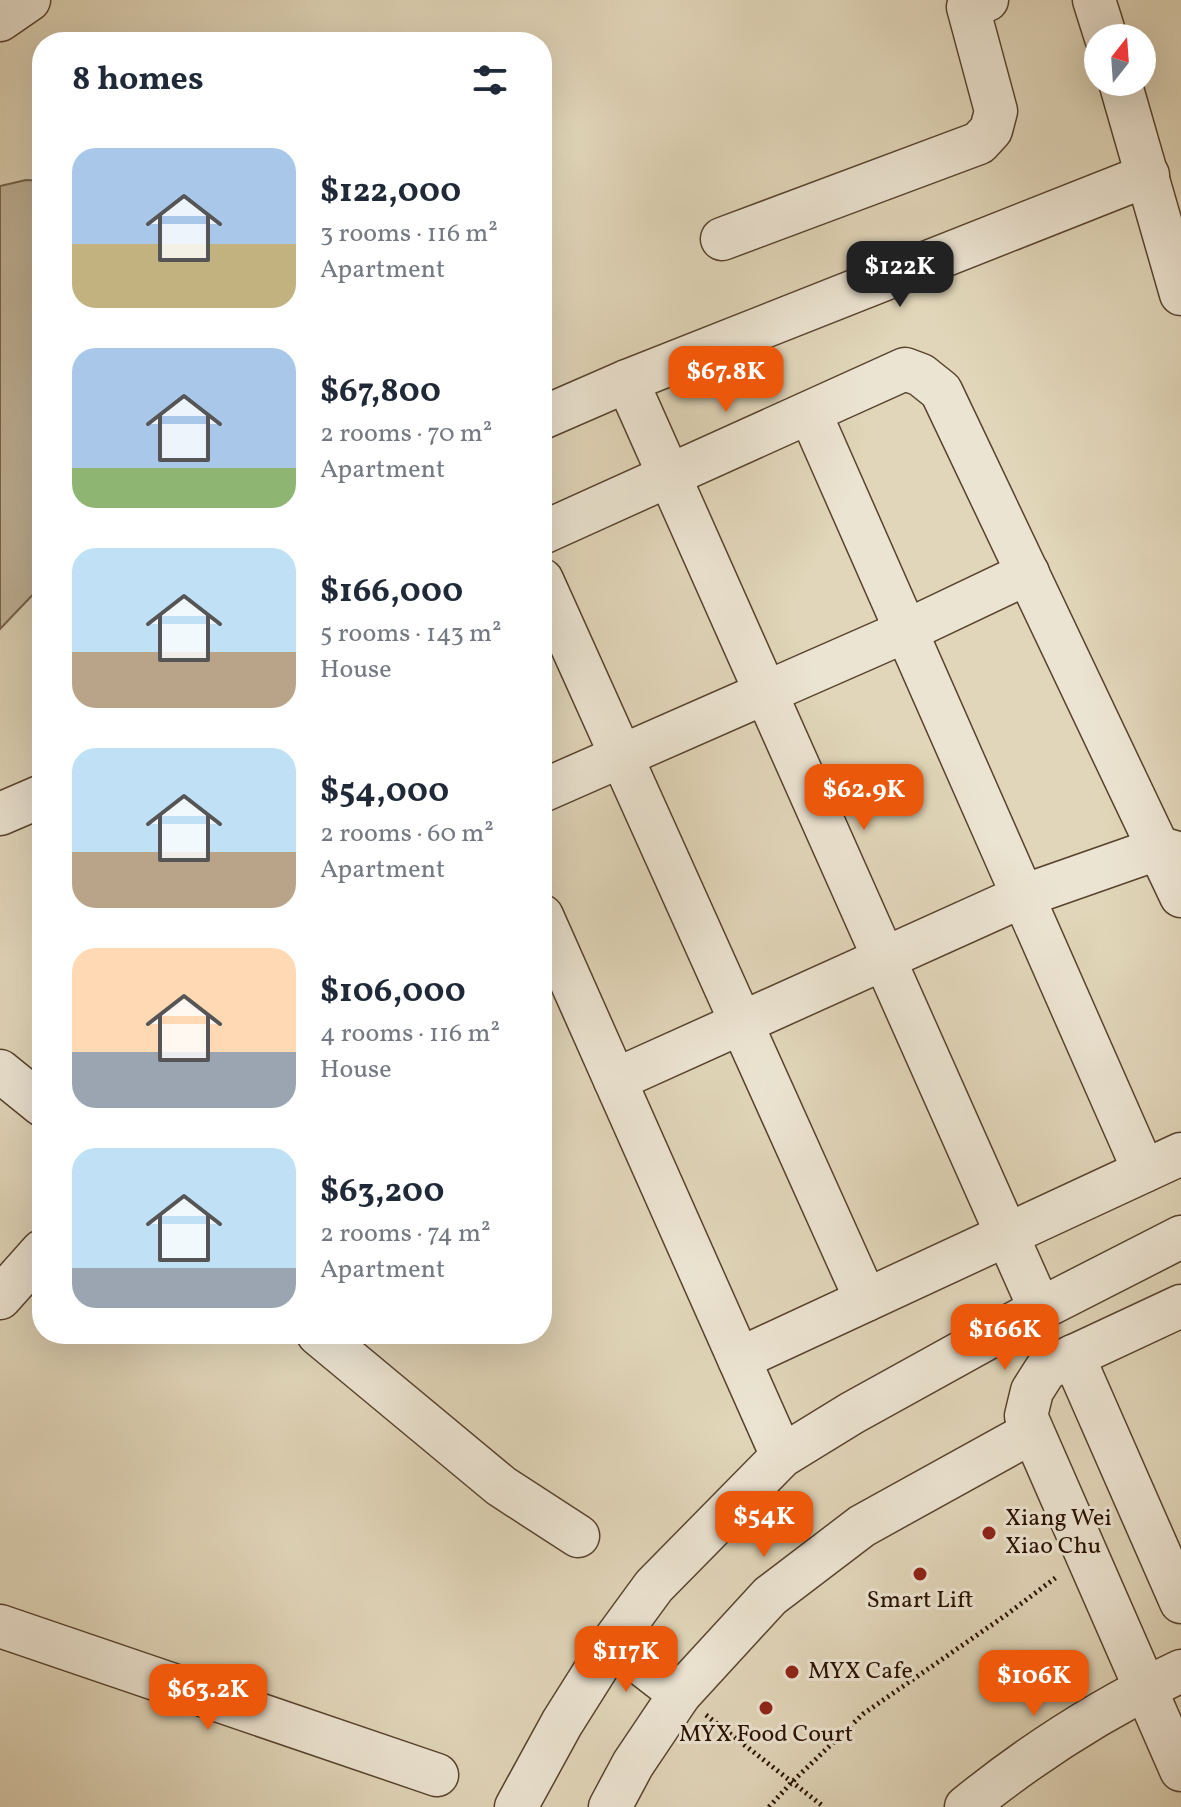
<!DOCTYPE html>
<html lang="en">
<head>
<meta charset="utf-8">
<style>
	:root { --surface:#fff; --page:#f2f2f3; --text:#1f2937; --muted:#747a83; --accent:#ea580c }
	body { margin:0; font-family:Vollkorn,serif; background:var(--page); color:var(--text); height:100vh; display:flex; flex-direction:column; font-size:30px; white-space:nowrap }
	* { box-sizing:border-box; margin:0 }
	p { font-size:26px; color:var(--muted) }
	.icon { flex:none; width:44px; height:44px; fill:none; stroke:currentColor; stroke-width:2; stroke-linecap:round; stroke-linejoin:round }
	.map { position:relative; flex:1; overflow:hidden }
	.sheet { position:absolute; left:32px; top:32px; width:520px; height:1312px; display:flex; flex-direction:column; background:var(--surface); border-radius:32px; box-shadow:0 8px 32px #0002 }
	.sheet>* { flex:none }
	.needle { width:52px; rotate:17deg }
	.controls { position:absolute; left:1084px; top:24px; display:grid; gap:16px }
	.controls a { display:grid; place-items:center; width:72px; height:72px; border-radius:50%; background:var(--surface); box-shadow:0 8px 32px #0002; font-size:40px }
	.price { position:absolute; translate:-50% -68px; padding:0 18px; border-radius:16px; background:var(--accent); color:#fff; font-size:26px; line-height:52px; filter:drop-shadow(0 2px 4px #0008) }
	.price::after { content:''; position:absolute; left:50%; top:48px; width:24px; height:18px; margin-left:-12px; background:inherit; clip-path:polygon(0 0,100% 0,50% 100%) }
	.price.selected { background:#222; color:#fff }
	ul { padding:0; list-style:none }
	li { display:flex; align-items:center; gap:24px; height:200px; padding:0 40px }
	li span { display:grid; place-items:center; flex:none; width:224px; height:160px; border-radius:24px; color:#555 }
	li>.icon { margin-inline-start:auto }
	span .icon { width:96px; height:96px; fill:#fffc; stroke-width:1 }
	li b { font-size:34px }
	h2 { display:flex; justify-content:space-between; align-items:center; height:96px; padding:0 40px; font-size:34px }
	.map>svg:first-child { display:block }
	.green { fill:#c2b59a; stroke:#76644d; stroke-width:2 }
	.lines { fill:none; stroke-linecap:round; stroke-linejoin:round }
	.minor-casing { stroke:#58432e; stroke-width:45 }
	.path { stroke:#2a1200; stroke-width:5; stroke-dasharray:2 4; stroke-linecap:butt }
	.minor { stroke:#ece4d2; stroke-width:42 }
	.poi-dot { fill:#8f2418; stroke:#ece4d2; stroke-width:3 }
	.labels { text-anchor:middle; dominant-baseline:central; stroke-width:6; stroke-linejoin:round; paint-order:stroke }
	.poi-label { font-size:24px; fill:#2a1200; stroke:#ece4d2; text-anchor:start }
</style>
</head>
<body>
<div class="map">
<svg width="1181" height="1807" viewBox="0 0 1181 1807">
	<rect width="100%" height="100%" fill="#e1d6b9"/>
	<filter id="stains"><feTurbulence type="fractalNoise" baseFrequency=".0025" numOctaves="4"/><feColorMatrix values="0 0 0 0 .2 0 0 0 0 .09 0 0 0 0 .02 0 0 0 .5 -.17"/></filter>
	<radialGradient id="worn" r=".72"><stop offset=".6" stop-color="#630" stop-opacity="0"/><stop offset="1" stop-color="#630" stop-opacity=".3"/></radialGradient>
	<path class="green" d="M26,180L42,181V585L0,629V186Z"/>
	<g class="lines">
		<defs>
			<g id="minor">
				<path d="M1094,0L1106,38"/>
				<path d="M0,20L29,0"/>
				<path d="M1120,82L1181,294"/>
				<path d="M722,239L979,143L991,130L996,111L968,7L987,0"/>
				<path d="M627,381L1040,1309"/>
				<path d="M810,413L1144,1171"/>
				<path d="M542,418L627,381L1148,175"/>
				<path d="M542,533L905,369L921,375L941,391L1181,896"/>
				<path d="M542,580L866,1300"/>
				<path d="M542,791L906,631L1028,573"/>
				<path d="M0,814L42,796"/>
				<path d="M542,916L782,1456"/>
				<path d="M0,1071L42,1105"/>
				<path d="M615,1080L1023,896L1160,848L1181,854"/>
				<path d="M0,1298L42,1251"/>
				<path d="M1181,1306L1046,1369L1032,1391L1026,1416L1181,1770"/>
				<path d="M318,1334L501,1486L578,1536"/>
				<path d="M1073,1356L1181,1602"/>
				<path d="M739,1359L1181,1154"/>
				<path d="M0,1626L437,1775"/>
				<path d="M613,1642L680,1694"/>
				<path d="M516,1807L562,1723L613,1642L654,1586L782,1456L852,1413L1040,1309L1181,1237"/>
				<path d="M610,1807L633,1764L680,1694L770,1596L862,1526L1032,1432"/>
				<path d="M966,1807C1031,1754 1105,1707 1181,1671"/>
			</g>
		</defs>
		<use href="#minor" class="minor-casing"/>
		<g class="path">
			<path d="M706,1715L824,1807"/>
			<path d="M769,1807L792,1782L863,1714L1006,1615L1058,1576"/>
		</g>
		<use href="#minor" class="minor"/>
	</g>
	<g class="poi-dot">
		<circle cx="989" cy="1533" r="8"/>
		<circle cx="920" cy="1574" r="8"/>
		<circle cx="792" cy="1672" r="8"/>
		<circle cx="766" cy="1708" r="8"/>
	</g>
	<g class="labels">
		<g class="poi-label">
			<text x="1005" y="1519">Xiang Wei<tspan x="1005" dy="28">Xiao Chu</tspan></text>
			<text x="920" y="1601" text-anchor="middle">Smart Lift</text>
			<text x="808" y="1672">MYX Cafe</text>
			<text x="766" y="1735" text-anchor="middle">MYX Food Court</text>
		</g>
	</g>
	<rect width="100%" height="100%" filter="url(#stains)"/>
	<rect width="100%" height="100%" fill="url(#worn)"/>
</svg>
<div class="controls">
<a><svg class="needle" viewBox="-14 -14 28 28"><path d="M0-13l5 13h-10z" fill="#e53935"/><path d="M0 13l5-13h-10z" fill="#747a83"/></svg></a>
</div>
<b class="price selected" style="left:900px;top:309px">$122K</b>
<b class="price" style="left:726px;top:414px">$67.8K</b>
<b class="price" style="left:864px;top:832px">$62.9K</b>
<b class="price" style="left:1005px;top:1372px">$166K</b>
<b class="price" style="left:764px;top:1559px">$54K</b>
<b class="price" style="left:626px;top:1694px">$117K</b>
<b class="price" style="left:1034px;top:1718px">$106K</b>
<b class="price" style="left:208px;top:1732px">$63.2K</b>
<section class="sheet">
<h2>8 homes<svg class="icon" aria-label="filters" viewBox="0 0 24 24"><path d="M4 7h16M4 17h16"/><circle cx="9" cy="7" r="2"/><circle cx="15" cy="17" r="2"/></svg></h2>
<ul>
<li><span style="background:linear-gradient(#a9c7e8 60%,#c2b280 0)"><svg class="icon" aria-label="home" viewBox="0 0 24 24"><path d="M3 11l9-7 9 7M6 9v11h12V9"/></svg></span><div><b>$122,000</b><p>3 rooms · 116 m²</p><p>Apartment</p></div></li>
<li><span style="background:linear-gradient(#a9c7e8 75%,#8fb573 0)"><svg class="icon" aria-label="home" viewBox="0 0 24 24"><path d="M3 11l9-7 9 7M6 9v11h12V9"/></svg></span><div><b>$67,800</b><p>2 rooms · 70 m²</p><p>Apartment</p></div></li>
<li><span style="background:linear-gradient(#bfe0f5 65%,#b9a48a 0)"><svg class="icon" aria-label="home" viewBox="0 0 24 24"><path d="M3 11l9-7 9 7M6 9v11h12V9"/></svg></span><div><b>$166,000</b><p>5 rooms · 143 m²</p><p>House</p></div></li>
<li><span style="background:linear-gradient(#bfe0f5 65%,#b9a48a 0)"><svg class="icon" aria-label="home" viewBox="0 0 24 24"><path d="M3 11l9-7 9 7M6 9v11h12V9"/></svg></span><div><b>$54,000</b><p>2 rooms · 60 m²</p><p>Apartment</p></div></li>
<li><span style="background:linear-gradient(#ffd9b3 65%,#9aa5b1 0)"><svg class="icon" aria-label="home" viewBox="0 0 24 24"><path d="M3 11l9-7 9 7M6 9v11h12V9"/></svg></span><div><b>$106,000</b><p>4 rooms · 116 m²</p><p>House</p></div></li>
<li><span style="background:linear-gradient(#bfe0f5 75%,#9aa5b1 0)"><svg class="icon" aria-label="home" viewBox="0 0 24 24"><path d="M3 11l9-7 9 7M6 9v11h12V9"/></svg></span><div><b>$63,200</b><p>2 rooms · 74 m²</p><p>Apartment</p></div></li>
</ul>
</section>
</div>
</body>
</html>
